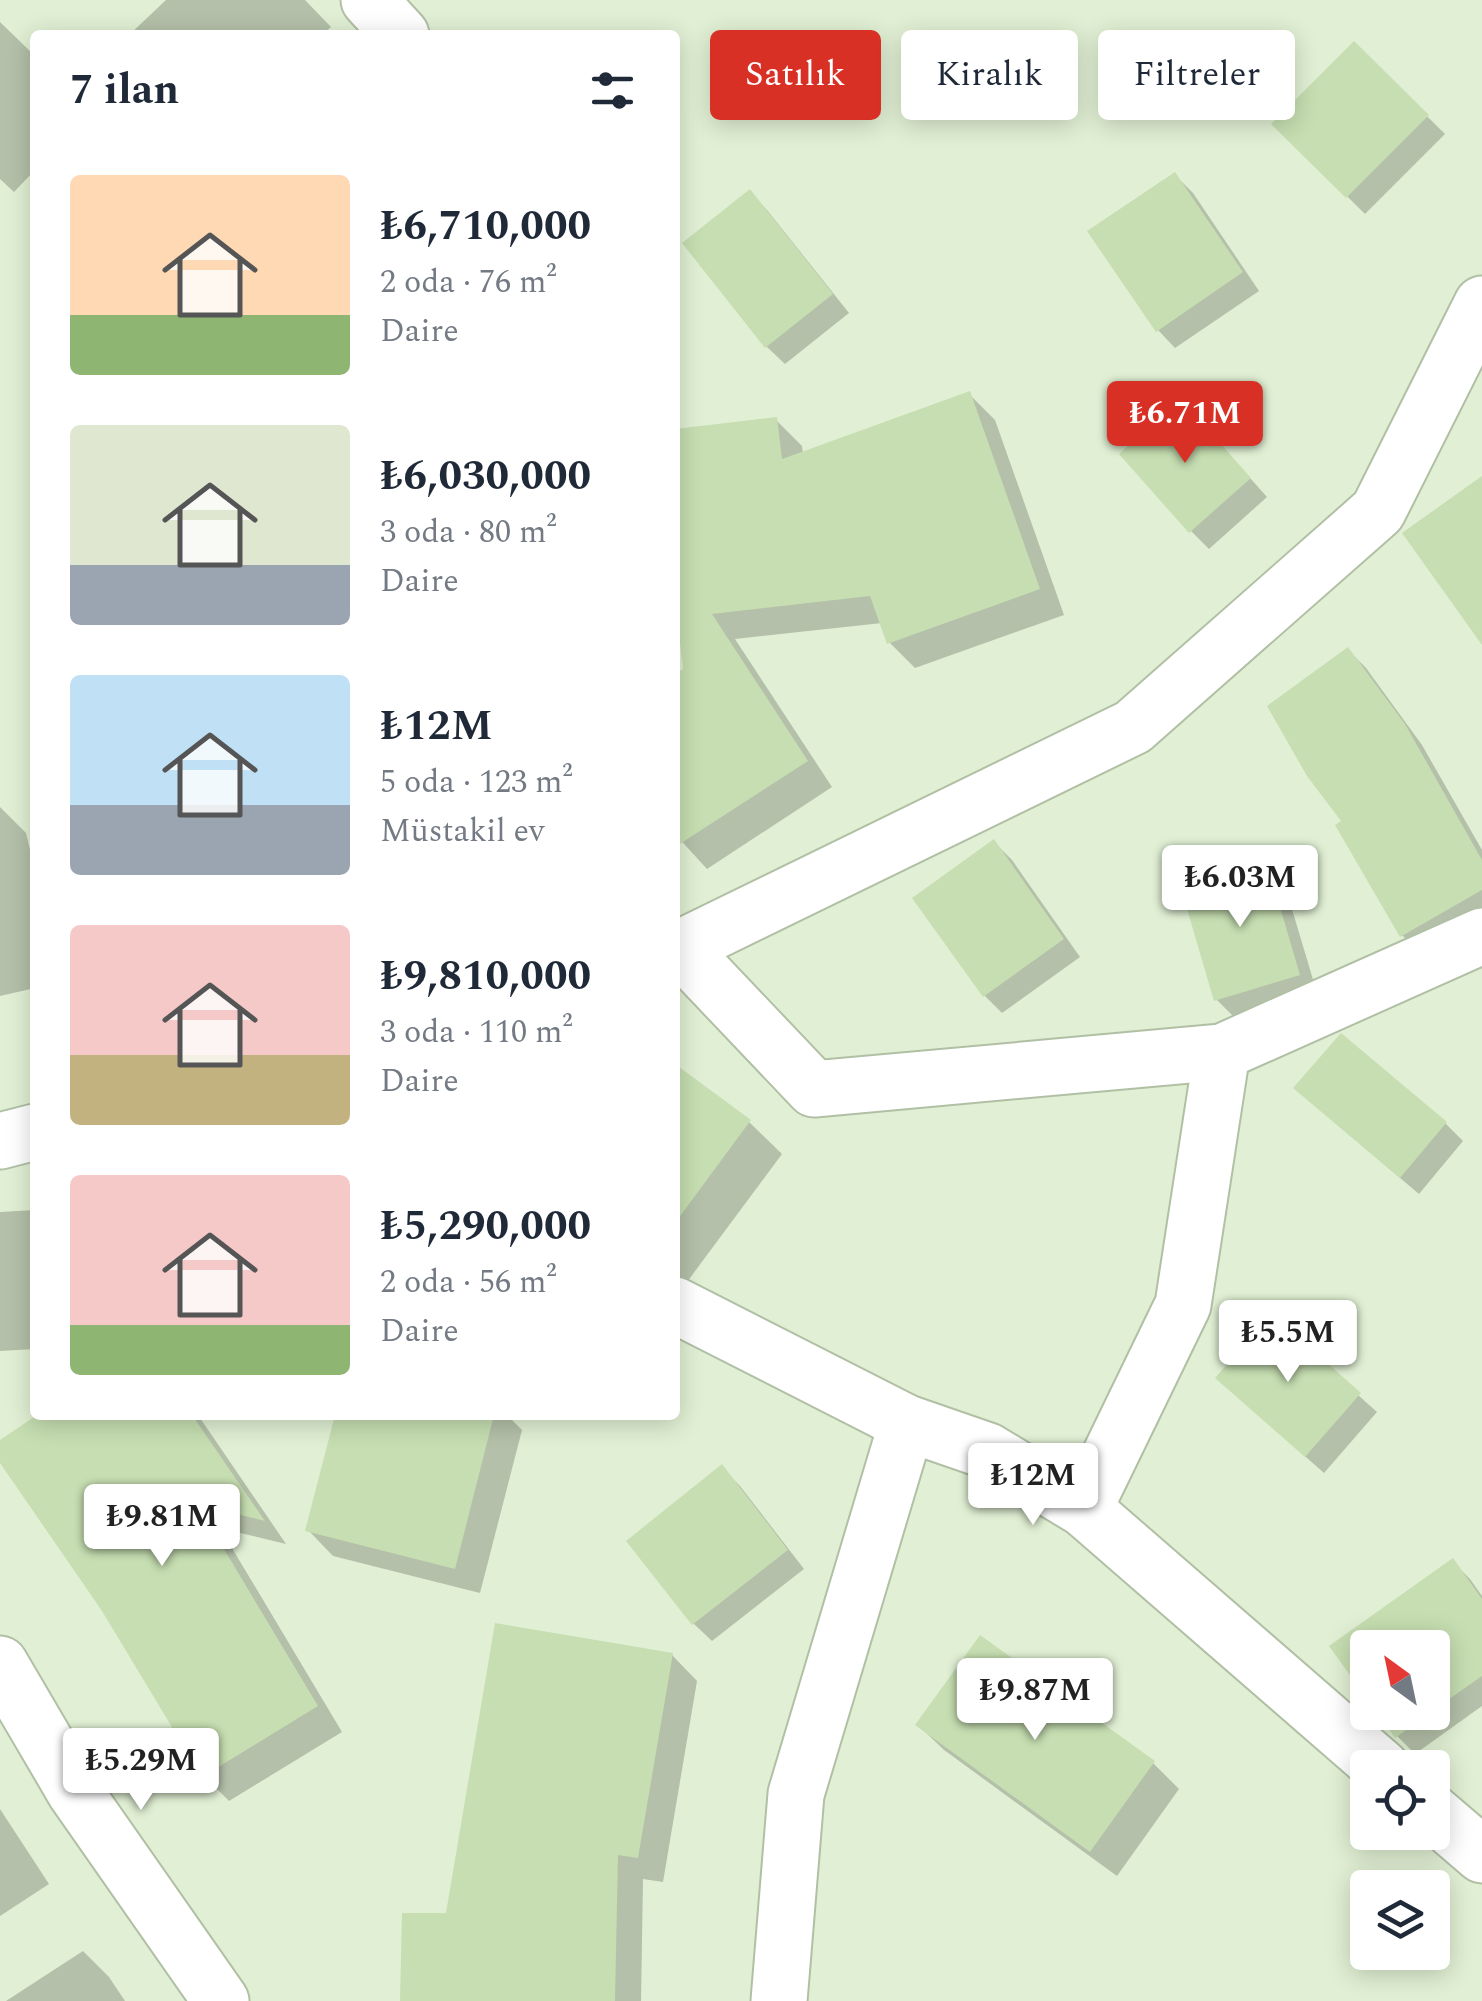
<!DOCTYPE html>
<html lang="tr">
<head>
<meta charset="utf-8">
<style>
	:root { --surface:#fff; --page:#f2f2f3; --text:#1f2937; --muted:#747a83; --accent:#d93025 }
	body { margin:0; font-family:Spectral,serif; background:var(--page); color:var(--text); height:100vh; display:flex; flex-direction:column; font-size:38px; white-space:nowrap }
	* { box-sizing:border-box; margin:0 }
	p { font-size:32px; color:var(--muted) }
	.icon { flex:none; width:55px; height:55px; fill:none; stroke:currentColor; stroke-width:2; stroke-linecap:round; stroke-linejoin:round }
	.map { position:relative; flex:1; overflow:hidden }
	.details { position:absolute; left:30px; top:30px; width:650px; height:1390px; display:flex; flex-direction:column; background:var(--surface); border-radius:10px; box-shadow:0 5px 25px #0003 }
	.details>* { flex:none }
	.hud { position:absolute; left:710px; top:30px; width:620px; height:90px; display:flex; gap:20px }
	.needle { width:65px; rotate:327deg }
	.tools { position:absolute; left:1350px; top:1630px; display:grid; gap:20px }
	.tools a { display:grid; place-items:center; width:100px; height:100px; border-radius:10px; background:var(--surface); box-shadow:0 5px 25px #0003; font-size:50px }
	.price { position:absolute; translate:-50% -85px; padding:0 22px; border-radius:10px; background:#fff; color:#222; font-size:32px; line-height:65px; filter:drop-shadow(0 2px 5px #0008) }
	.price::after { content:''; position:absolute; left:50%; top:60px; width:30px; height:22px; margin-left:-15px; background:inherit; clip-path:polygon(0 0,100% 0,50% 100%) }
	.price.current { background:var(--accent); color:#fff }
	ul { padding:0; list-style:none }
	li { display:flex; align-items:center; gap:30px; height:250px; padding:0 40px }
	li span { display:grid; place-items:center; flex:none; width:280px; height:200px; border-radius:10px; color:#555 }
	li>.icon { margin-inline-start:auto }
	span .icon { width:120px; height:120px; fill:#fffc; stroke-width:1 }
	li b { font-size:42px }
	h2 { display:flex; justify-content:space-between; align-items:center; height:120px; padding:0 40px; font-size:42px }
	.pill { padding:0 35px; border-radius:10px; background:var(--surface); box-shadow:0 5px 25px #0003; font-size:35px; line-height:90px }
	.pill.current { background:var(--accent); color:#fff }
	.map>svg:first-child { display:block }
	.shadow { fill:#0003 }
	.building { fill:#c6deb1 }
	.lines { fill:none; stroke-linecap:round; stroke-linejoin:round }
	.minor-casing { stroke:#b1c0a5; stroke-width:59 }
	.tertiary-casing { stroke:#b1c0a5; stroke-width:59 }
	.minor { stroke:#fff; stroke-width:55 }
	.tertiary { stroke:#fff; stroke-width:55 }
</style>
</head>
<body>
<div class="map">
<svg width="1482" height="2001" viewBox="0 0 1482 2001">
	<rect width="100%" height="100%" fill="#e1f0d4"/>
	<g class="shadow">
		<path d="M166,0H305L331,27L322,35H129Z"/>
		<path d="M0,22L35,56V170L14,192L0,179Z"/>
		<path d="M1354,44L1445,134L1365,214L1274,124Z"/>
		<path d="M1175,175L1193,193L1259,291L1175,348L1158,330Z"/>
		<path d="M749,192L767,210L849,313L785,364L767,347L685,243Z"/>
		<path d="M969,394L995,420L1064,615L915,668L889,642L882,623L735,639L832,787L707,869L675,834V677L685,670L675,571V431L776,420L802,446L803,454Z"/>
		<path d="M1199,421L1267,497L1209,549L1191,531Z"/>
		<path d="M1348,650L1366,668L1422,745L1482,850V917L1420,953L1402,935L1345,822Z"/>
		<path d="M0,807L26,833L35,871V988L0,996Z"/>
		<path d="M994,842L1012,860L1080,957L1002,1013L984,995Z"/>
		<path d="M1265,861L1283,879L1317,993L1235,1018L1217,1000Z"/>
		<path d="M675,1067L749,1122L782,1154L684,1286L675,1280Z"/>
		<path d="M1314,1105L1445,1123L1463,1141L1419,1194Z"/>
		<path d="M35,1210V1349L0,1351V1212Z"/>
		<path d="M1272,1318L1377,1412L1324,1473L1237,1396Z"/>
		<path d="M41,1415H198L286,1544L220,1528L342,1732L229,1801L203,1775L104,1610L0,1458V1443Z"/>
		<path d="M337,1415H507L522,1430L480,1593L333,1556L308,1530Z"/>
		<path d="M722,1468L740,1486L804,1569L712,1641L694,1624L630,1541Z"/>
		<path d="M1452,1561L1470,1579L1482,1596V1706L1415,1754L1397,1736L1380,1712H1432V1648L1333,1646Z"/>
		<path d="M672,1655L697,1681L663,1882L643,1879L641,2001H403Z"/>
		<path d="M918,1725L1153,1763L1179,1789L1117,1876L944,1750Z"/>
		<path d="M0,1809L49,1884L0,1916Z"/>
		<path d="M83,1951L109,1977L125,2001H6Z"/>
	</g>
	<g class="building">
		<path d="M1354,41L1429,115L1346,198L1271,124Z"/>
		<path d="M1175,172L1243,272L1156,332L1087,231Z"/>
		<path d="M750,189L833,294L765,348L682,243Z"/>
		<path d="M970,391L1040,589L887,644L870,596L712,614L808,761L675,847V674L683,669L677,617L675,618V429L777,417L782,459Z"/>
		<path d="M1181,399L1251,478L1189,533L1119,454Z"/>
		<path d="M1482,476V645L1402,533Z"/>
		<path d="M1348,647L1405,724L1482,860V890L1400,937L1335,825L1341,821L1307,776L1267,706Z"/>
		<path d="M994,839L1064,939L983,997L912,898Z"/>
		<path d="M1266,859L1300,975L1214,1001L1180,885Z"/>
		<path d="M1341,1033L1447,1122L1400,1178L1293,1088Z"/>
		<path d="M675,1064L751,1120L675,1223Z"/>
		<path d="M1272,1314L1361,1393L1305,1457L1215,1378Z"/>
		<path d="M37,1415H192L265,1521L197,1504L318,1706L202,1777L102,1611L0,1463V1440Z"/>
		<path d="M335,1415H494L455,1569L305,1531Z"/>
		<path d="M722,1464L788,1550L692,1625L626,1541Z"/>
		<path d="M1453,1558L1482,1599V1676L1432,1711V1648H1368V1700L1329,1646Z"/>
		<path d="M495,1623L673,1653L638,1858L618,1855L615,2001H400L402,1913H446Z"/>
		<path d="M980,1635L1155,1761L1090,1852L915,1725Z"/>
		<path d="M1377,1712H1431L1395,1738Z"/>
	</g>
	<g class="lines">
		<defs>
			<g id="minor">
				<path d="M369,0L401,35"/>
				<path d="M675,948H680L1133,727L1378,511L1482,304"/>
				<path d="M680,948L814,1089L1222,1052L1482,936"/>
				<path d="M1084,1509L1183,1305L1222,1052"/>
				<path d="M0,1664L75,1792L221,2001"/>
				<path d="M779,2001L796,1794L907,1423"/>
			</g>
			<g id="tertiary">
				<path d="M0,1141L35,1132"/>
				<path d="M675,1305L907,1423L988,1451L1084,1509L1382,1768"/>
				<path d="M1432,1812L1482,1855"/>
			</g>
		</defs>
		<use href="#minor" class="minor-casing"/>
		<use href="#tertiary" class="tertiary-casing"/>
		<use href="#minor" class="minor"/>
		<use href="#tertiary" class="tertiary"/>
	</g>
</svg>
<div class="tools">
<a><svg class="needle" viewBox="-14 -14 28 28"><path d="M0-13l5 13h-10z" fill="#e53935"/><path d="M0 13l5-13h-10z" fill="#747a83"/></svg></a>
<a><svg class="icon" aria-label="locate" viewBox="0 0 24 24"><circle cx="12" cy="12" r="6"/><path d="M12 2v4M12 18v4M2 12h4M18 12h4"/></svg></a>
<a><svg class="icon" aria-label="layers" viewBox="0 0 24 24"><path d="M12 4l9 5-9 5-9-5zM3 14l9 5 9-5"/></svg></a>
</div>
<b class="price current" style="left:1185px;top:466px">₺6.71M</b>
<b class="price" style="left:1240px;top:930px">₺6.03M</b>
<b class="price" style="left:1288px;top:1385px">₺5.5M</b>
<b class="price" style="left:1033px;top:1528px">₺12M</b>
<b class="price" style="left:162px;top:1569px">₺9.81M</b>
<b class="price" style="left:1035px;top:1743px">₺9.87M</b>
<b class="price" style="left:141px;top:1813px">₺5.29M</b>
<div class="hud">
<a class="pill current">Satılık</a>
<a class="pill">Kiralık</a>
<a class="pill">Filtreler</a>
</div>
<section class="details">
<h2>7 ilan<svg class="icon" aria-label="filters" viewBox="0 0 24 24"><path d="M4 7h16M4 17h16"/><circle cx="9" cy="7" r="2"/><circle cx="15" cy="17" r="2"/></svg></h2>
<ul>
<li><span style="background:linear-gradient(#ffd9b3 70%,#8fb573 0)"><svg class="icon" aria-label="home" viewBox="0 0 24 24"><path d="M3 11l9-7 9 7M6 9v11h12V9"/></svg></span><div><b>₺6,710,000</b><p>2 oda · 76 m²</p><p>Daire</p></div></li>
<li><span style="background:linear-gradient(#dfe7d0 70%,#9aa5b1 0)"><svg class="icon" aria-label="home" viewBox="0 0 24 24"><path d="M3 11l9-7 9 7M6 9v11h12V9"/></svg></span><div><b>₺6,030,000</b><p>3 oda · 80 m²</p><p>Daire</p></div></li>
<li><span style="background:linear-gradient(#bfe0f5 65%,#9aa5b1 0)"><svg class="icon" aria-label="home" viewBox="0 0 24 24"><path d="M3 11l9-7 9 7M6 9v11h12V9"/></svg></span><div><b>₺12M</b><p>5 oda · 123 m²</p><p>Müstakil ev</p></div></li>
<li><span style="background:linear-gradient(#f6c9c9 65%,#c2b280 0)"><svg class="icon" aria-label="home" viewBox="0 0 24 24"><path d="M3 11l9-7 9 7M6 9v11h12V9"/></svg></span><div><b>₺9,810,000</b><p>3 oda · 110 m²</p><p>Daire</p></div></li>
<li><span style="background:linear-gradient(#f6c9c9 75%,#8fb573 0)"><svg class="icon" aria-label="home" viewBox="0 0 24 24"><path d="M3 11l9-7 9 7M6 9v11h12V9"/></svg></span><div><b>₺5,290,000</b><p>2 oda · 56 m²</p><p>Daire</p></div></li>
</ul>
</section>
</div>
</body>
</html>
